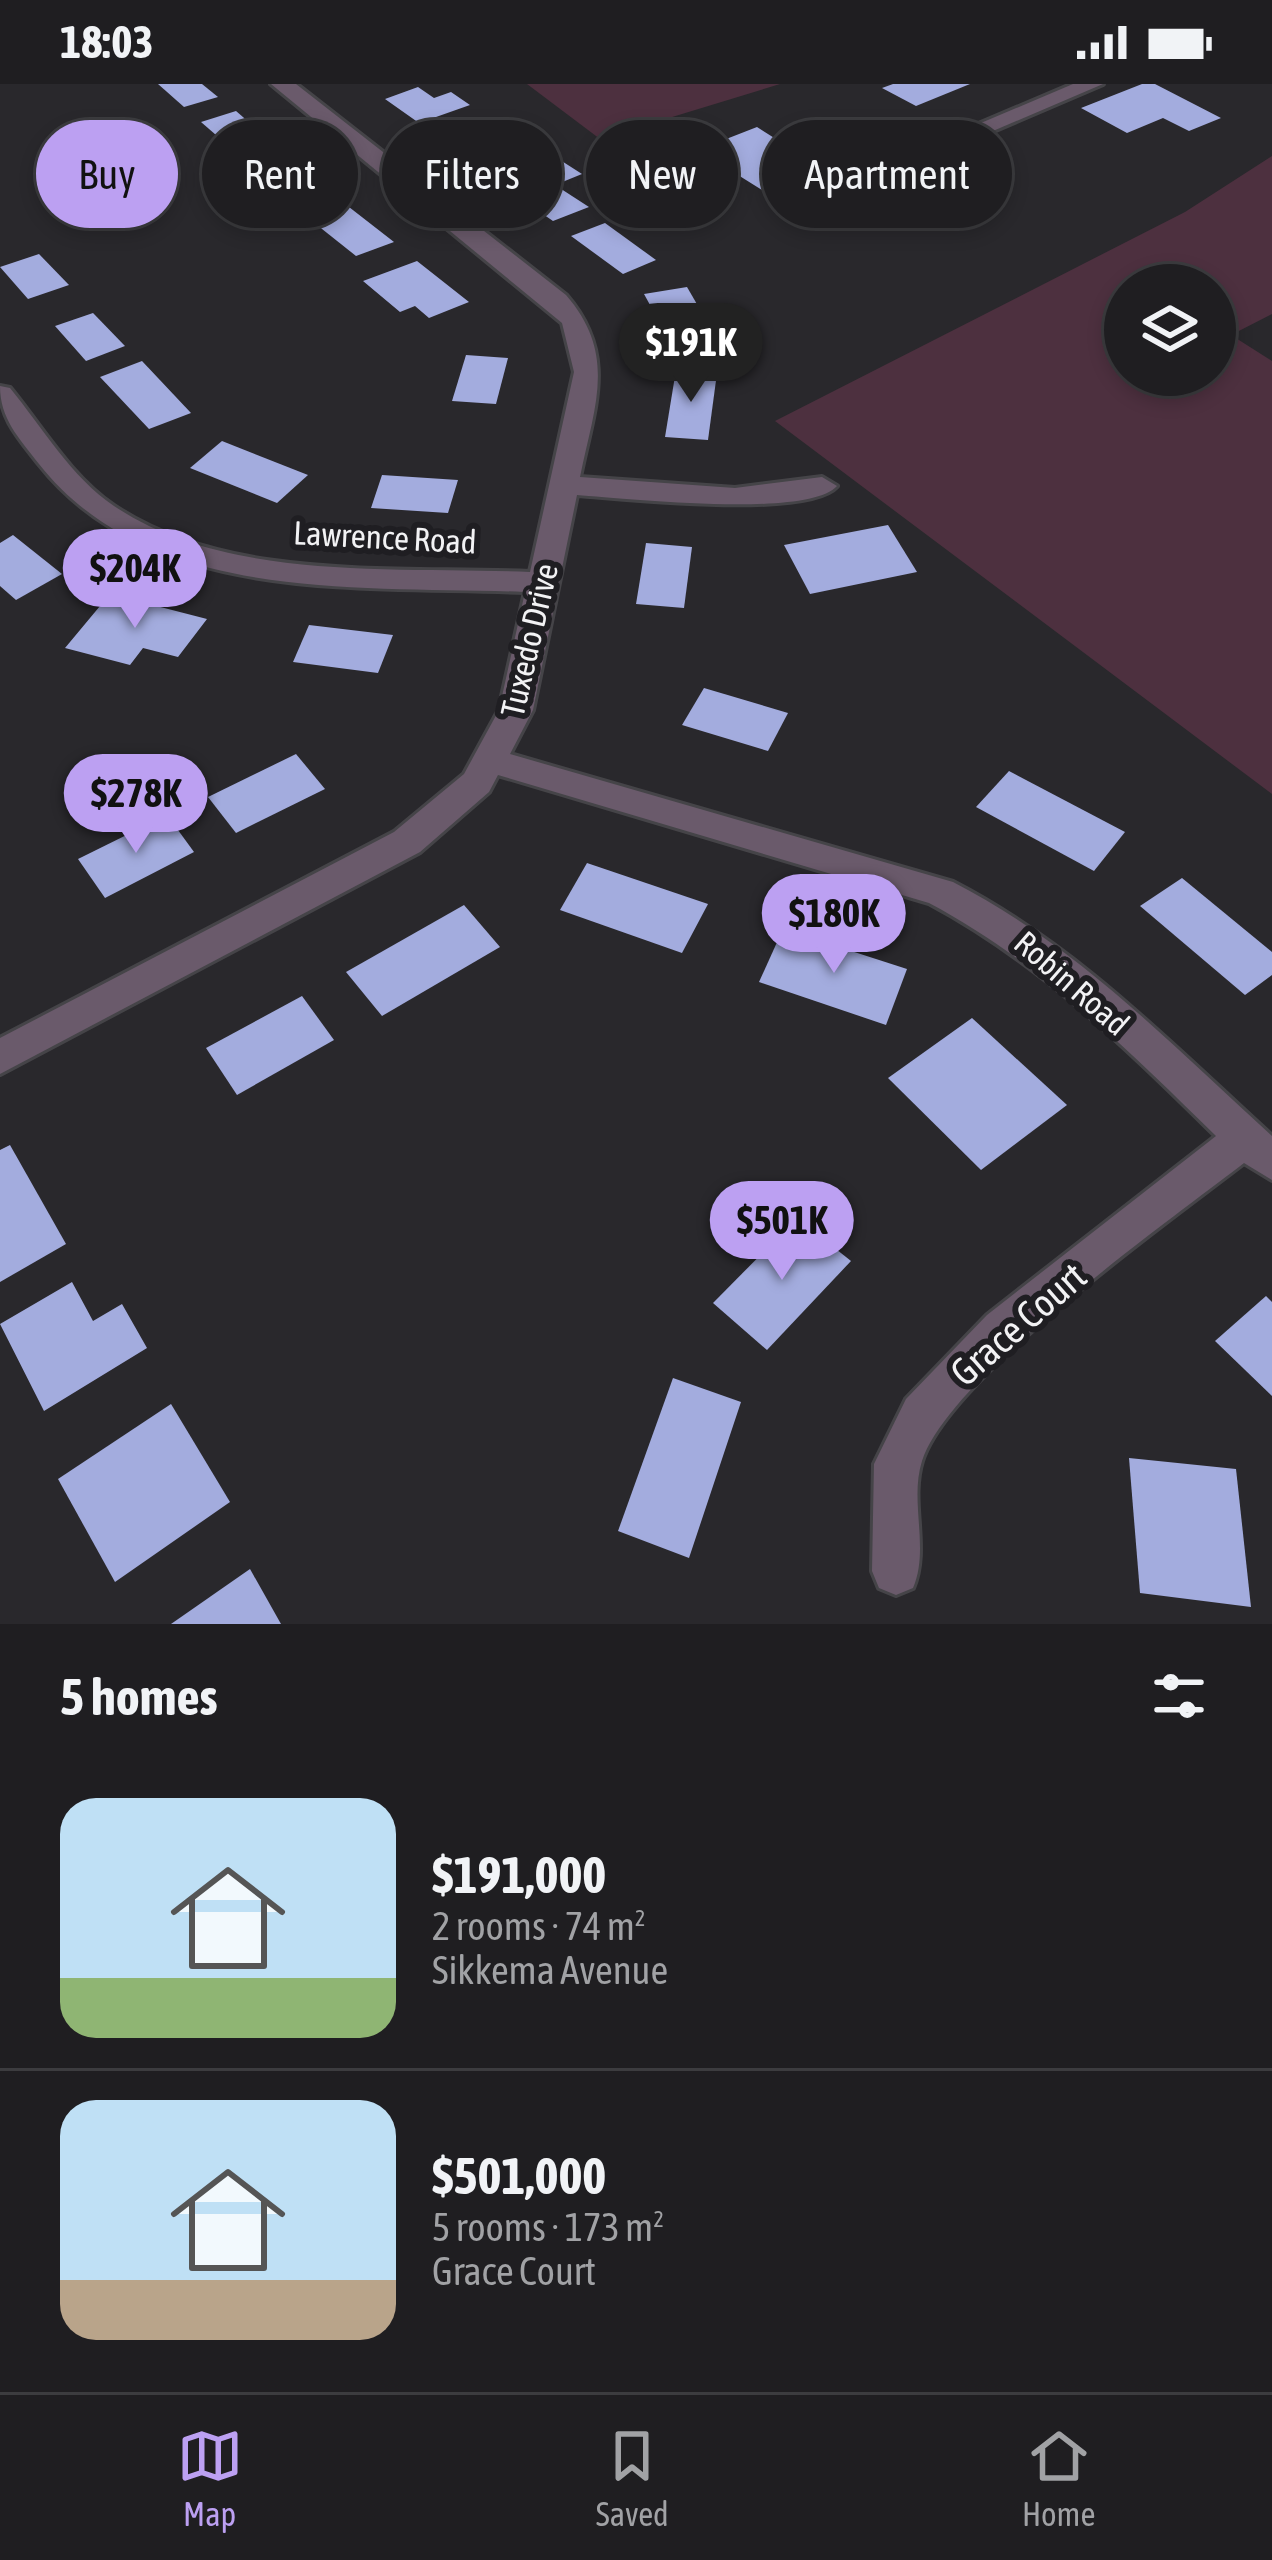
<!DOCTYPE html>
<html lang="en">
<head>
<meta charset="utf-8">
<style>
	:root { --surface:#1f1e21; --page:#2c2b2e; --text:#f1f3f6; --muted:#a1a2a5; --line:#3c3c3f; --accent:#bca0f2 }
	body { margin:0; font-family:"Asap Condensed",sans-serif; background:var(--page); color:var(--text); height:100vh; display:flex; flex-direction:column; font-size:45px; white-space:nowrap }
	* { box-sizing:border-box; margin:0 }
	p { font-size:39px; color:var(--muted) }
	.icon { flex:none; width:66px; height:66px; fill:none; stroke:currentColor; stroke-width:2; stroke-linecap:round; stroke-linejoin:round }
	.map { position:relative; height:1540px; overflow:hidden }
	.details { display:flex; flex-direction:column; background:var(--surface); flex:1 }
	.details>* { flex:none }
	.guide { position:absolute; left:36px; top:36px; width:1200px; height:108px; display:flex; gap:24px }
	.controls { position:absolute; left:1104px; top:180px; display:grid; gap:24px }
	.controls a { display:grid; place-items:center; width:132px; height:132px; border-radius:50%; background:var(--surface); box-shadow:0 6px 18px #0003,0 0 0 3px var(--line); font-size:60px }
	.price { position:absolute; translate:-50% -102px; padding:0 27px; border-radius:42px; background:var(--accent); color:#111; font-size:39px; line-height:78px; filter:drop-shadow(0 3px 6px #0008) }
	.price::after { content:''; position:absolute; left:50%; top:72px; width:36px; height:27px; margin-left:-18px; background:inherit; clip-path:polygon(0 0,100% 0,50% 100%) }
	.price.current { background:#222; color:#fff }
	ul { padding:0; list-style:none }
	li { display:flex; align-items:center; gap:36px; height:300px; padding:0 60px }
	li+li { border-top:3px solid var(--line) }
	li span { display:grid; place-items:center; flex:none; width:336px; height:240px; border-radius:36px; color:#555 }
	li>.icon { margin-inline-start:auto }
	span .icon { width:144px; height:144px; fill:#fffc; stroke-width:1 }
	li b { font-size:51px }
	h2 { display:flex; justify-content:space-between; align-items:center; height:144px; padding:0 60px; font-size:51px }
	.tag { padding:0 42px; border-radius:54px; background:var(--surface); box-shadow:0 6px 18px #0003,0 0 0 3px var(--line); font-size:42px; line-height:108px }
	.tag.current { background:var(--accent); color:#111 }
	.status { display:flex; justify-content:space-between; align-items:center; height:84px; padding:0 60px; background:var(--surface); direction:ltr }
	.status svg { height:33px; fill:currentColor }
	.dock { display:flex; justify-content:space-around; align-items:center; height:168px; border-top:3px solid var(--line); background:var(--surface); font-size:33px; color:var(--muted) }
	.dock a { display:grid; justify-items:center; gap:6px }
	.dock .current { color:var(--accent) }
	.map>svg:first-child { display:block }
	.green { fill:#4d303f; fill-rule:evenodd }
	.building { fill:#a3acde }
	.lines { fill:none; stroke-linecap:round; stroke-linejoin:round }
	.minor-casing { stroke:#454448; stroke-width:6 }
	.minor { fill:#6a5a6b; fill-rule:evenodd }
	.labels { text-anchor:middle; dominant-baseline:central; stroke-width:12; stroke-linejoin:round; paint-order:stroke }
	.street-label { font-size:33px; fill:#f2f2f4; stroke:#1f1e22 }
	.near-street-label { font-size:39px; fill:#f2f2f4; stroke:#1f1e22 }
</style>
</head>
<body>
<div class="status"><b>18:03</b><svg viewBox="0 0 49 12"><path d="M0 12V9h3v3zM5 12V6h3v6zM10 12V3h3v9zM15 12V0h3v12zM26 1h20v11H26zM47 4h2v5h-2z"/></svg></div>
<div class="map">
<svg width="1272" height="1540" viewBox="0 0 1272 1540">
	<rect width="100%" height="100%" fill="#29282c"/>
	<g class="green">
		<path d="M527,0H780L600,55Z"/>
		<path d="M1272,72V230L1231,251L1272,277V710L775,337L1185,128ZM1215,201V291H1125V201Z"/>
	</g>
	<g class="building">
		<path d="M158,0H202L218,13L184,23Z"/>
		<path d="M893,0H970L916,22L882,4Z"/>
		<path d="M1142,0H1155L1221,34L1189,47L1163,34L1127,49L1081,24Z"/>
		<path d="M418,3L434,14L451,8L470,21L419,39L385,15Z"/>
		<path d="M236,27L274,60L239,71L201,38Z"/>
		<path d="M484,35L512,55L497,61L517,75L485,87L437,51Z"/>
		<path d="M757,43L787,62L771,68L809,92L767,109L698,66Z"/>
		<path d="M557,74L582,90L555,101L589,123L553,137L496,98Z"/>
		<path d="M300,81L336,109L297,123L275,104L261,108L249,98Z"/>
		<path d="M349,123L394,158L356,172L312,137Z"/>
		<path d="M605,139L656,176L623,190L571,152Z"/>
		<path d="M39,170L69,201L28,215L0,183Z"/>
		<path d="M417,177L469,218L429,234L415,222L400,228L363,197Z"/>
		<path d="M687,203L716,253L672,261L644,210Z"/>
		<path d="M93,229L125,262L86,277L55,242Z"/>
		<path d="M466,271L508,274L496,320L452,317Z"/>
		<path d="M142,277L191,329L149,345L100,293Z"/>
		<path d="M676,286L717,289L708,356L665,353Z"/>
		<path d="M222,357L308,391L277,419L190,384Z"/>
		<path d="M382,391L458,396L448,429L371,424Z"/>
		<path d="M888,441L917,488L810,510L784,461Z"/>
		<path d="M13,451L62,490L16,516L0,502V459Z"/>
		<path d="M646,459L692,463L684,524L636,520Z"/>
		<path d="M110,510L207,535L178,573L143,564L130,581L65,564Z"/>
		<path d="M309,541L393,551L378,589L293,578Z"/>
		<path d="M704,604L788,629L768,667L682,641Z"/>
		<path d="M296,670L325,705L236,749L208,713Z"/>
		<path d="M1009,687L1125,748L1094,787L976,723Z"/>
		<path d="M167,731L194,768L105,814L78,775Z"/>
		<path d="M587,779L708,820L682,869L560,826Z"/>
		<path d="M1182,794L1272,868V891L1245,911L1140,822Z"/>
		<path d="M464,821L500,863L382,932L346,888Z"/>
		<path d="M783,845L907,885L886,941L759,898Z"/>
		<path d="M302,912L334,956L237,1011L206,964Z"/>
		<path d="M972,934L1067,1021L981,1086L888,994Z"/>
		<path d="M10,1061L66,1160L0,1198V1066Z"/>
		<path d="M797,1134L851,1177L767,1266L713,1219Z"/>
		<path d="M72,1198L93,1237L122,1220L147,1264L44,1327L0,1240Z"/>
		<path d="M1266,1212L1272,1218V1312L1215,1257Z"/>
		<path d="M673,1294L741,1318L689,1474L618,1447Z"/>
		<path d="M171,1320L230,1418L115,1498L58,1395Z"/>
		<path d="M1129,1374L1236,1385L1251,1523L1140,1509Z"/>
		<path d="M250,1485L281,1540H171Z"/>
	</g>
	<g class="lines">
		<defs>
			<g id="minor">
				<path d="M271,0H296L566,211C618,271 594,323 580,393L735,404L822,393L837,402C808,435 623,414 577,411L533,626L510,670L953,798C1077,862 1170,959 1272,1052V1096L1244,1079C1169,1137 949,1293 922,1377C909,1418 930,1464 913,1504L896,1511L879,1504L872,1487L874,1380L906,1315L987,1231L1216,1052C1126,964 1040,878 929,819L498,691L489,708L420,768L0,990V954L394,748L464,690L499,626L525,508C363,501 151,522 39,380C19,354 0,335 0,302L10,304C42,343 71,393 114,422C229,499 397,482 530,488L574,288L562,239Z"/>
				<path d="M1073,0H1103L902,86L882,81Z"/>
			</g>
		</defs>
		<use href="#minor" class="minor-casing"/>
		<use href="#minor" class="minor"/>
	</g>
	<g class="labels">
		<g class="street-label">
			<text transform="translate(385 453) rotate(3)">Lawrence Road</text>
			<text transform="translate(529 556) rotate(-77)">Tuxedo Drive</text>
			<text transform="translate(1072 899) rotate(41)">Robin Road</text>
		</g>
		<g class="near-street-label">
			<text transform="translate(1018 1240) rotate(-41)">Grace Court</text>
		</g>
	</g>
</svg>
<div class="controls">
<a><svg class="icon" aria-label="layers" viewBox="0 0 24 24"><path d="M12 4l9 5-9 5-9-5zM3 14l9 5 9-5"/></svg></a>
</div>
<b class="price current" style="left:691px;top:321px">$191K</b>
<b class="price" style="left:135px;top:547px">$204K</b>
<b class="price" style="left:136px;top:772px">$278K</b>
<b class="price" style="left:834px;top:892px">$180K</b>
<b class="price" style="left:782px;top:1199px">$501K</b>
<div class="guide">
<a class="tag current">Buy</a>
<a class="tag">Rent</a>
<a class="tag">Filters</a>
<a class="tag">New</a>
<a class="tag">Apartment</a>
</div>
</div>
<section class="details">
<h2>5 homes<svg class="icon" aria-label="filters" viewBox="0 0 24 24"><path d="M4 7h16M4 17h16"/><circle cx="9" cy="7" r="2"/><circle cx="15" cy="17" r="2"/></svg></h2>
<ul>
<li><span style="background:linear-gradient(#bfe0f5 75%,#8fb573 0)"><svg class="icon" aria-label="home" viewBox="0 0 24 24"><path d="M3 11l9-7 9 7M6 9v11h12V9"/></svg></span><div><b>$191,000</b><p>2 rooms · 74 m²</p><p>Sikkema Avenue</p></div></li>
<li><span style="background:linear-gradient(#bfe0f5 75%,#b9a48a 0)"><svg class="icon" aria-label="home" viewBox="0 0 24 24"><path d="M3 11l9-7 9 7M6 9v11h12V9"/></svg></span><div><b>$501,000</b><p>5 rooms · 173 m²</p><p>Grace Court</p></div></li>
</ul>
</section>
<nav class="dock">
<a class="current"><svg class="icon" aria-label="map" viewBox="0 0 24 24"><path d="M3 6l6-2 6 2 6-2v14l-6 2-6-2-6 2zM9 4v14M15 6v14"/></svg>Map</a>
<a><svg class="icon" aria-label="saved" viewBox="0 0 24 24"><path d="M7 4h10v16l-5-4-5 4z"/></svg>Saved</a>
<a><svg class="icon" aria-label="home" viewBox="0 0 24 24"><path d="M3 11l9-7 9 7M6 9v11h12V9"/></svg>Home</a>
</nav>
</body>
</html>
